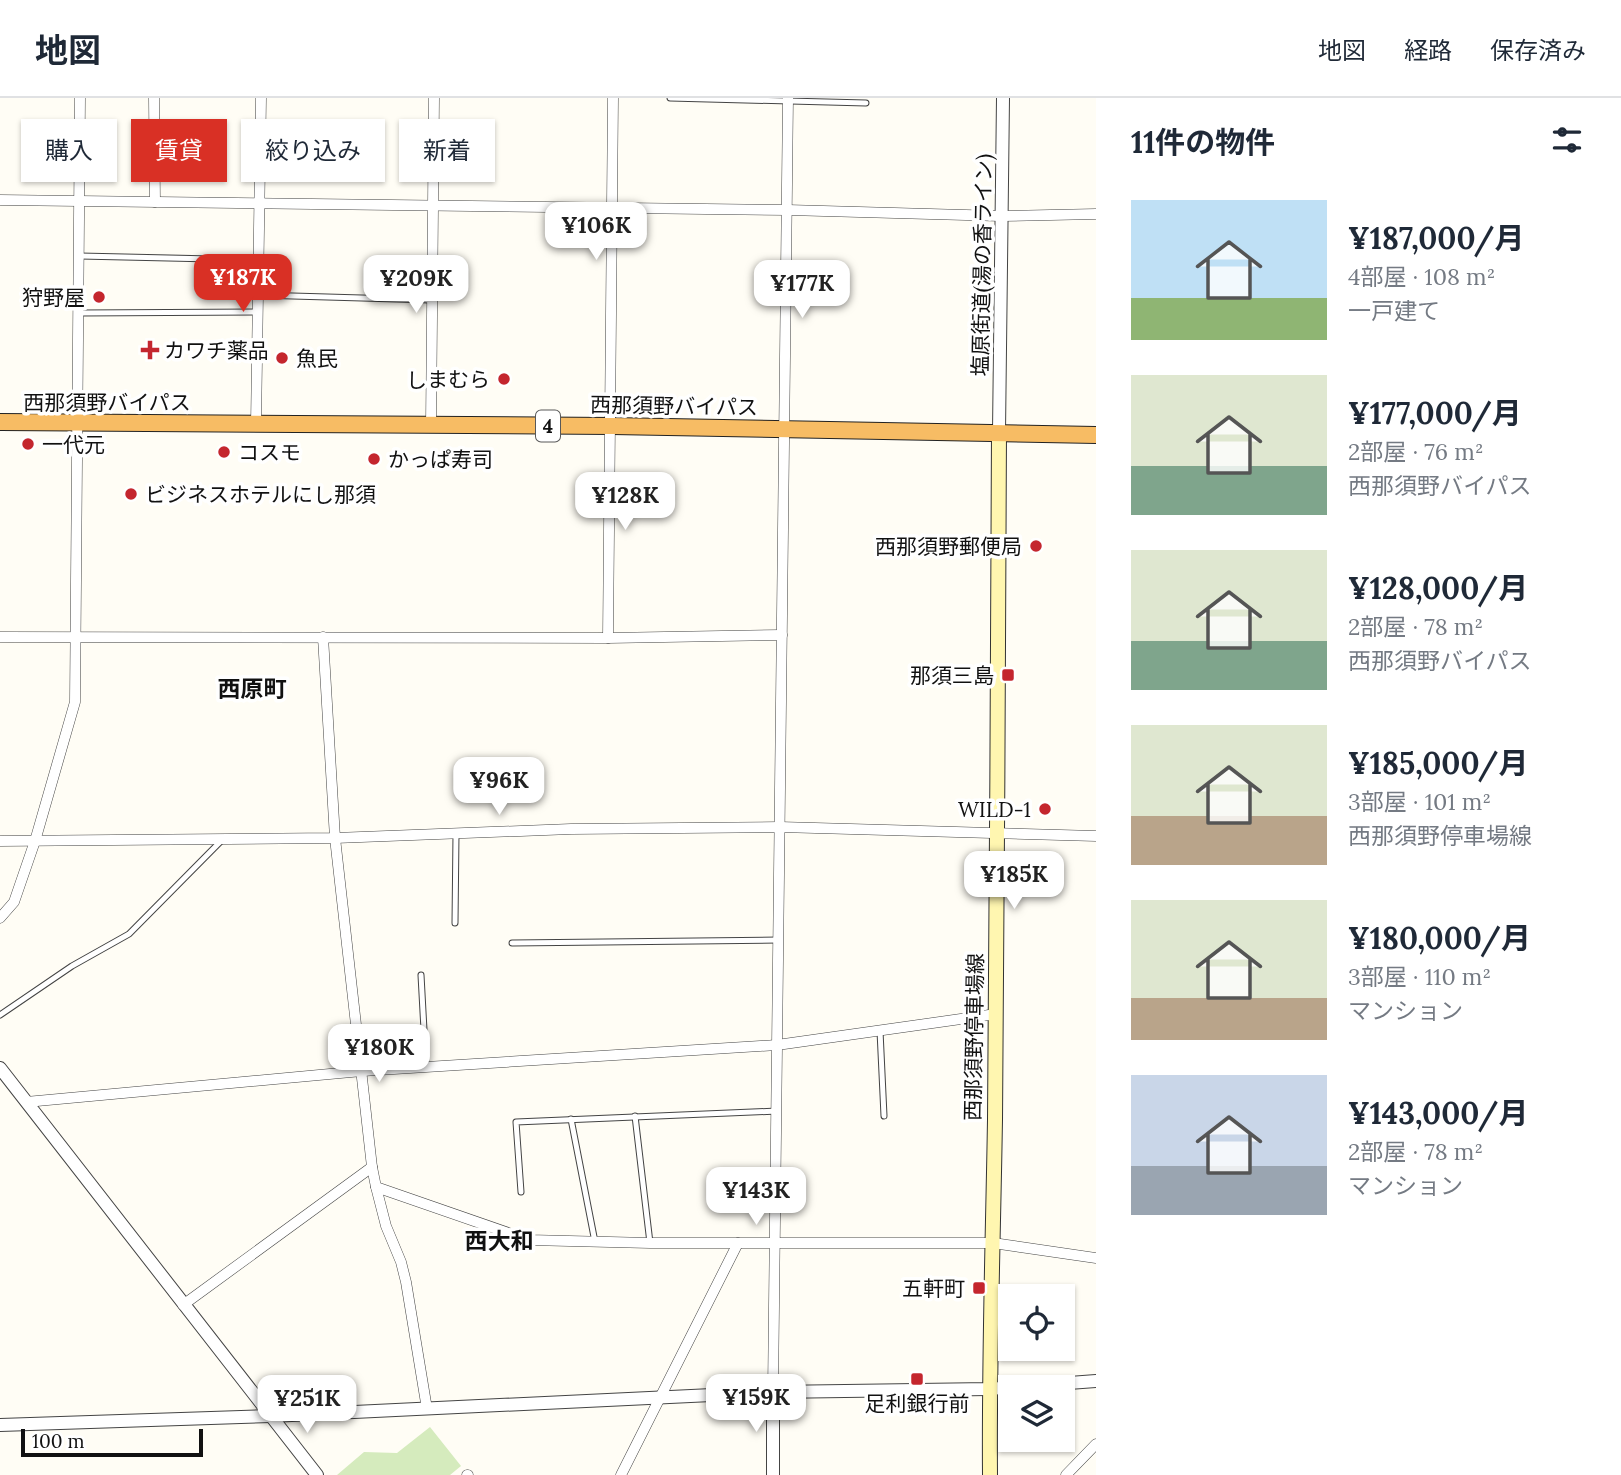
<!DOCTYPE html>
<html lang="ja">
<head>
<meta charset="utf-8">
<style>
	:root { --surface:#fff; --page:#f2f2f3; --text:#1f2937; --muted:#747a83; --line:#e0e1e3; --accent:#d93025 }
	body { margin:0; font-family:Lora,"Noto Sans JP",serif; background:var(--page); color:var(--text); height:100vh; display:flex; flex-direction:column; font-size:26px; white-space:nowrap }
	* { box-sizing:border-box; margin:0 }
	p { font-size:23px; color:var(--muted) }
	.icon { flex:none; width:38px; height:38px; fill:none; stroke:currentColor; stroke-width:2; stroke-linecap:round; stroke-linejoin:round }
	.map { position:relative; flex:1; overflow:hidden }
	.sheet { display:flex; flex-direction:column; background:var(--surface); width:525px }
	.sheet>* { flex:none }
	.hud { position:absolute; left:21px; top:21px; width:665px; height:63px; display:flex; gap:14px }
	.controls { position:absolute; left:998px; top:1186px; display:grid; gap:14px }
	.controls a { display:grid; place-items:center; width:77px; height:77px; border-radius:0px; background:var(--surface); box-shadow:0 2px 5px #0004; font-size:35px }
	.scale { position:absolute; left:21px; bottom:18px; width:182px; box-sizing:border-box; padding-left:7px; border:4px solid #111; border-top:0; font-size:19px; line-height:24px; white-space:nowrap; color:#111; -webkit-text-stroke:5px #fff; paint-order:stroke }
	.price { position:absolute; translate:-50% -60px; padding:0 16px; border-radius:14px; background:#fff; color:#222; font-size:23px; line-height:46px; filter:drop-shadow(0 2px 4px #0008) }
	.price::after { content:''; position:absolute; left:50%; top:42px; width:21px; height:16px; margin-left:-10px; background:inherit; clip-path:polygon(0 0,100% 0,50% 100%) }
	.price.selected { background:var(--accent); color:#fff }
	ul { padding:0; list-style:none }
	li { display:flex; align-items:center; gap:21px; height:175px; padding:0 35px }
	li span { display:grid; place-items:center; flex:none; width:196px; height:140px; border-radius:0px; color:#555 }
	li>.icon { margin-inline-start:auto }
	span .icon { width:84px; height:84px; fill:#fffc; stroke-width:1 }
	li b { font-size:30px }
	h2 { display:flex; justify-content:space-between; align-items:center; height:84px; padding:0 35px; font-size:30px }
	.chip { padding:0 24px; border-radius:0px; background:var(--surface); box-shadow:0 2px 5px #0004; font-size:24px; line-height:63px }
	.chip.selected { background:var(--accent); color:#fff }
	header { display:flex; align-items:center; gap:42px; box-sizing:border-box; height:98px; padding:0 35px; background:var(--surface); border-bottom:2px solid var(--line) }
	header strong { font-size:33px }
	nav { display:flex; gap:38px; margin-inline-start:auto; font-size:24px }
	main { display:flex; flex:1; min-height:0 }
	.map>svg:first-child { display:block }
	.green { fill:#d5ebbd }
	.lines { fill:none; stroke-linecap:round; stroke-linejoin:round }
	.service-casing { stroke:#444; stroke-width:7 }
	.minor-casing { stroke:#444; stroke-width:11 }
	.tertiary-casing { stroke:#444; stroke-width:14 }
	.secondary-casing { stroke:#333; stroke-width:16 }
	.trunk-casing { stroke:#222; stroke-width:18 }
	.service { stroke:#fff; stroke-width:5 }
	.minor { stroke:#fff; stroke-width:10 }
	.tertiary { stroke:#fff; stroke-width:12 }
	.secondary { stroke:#fff6b0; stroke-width:14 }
	.trunk { stroke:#f7bc64; stroke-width:16 }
	.poi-dot { fill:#c4262e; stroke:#fff; stroke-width:2.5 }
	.labels { text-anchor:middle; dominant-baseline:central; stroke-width:7; stroke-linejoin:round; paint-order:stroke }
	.shield { fill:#fff; stroke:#585858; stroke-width:2 }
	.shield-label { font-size:19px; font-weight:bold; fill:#111 }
	.street-label { font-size:21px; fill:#111; stroke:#fff }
	.poi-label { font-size:21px; fill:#111; stroke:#fff; text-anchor:end }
	.neighbourhood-label { font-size:23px; font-weight:bold; fill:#111; stroke:#fff }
</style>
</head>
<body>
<header>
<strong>地図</strong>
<nav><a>地図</a><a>経路</a><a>保存済み</a></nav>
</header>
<main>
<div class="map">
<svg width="1096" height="1377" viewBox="0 0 1096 1377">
	<rect width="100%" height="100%" fill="#fffdf5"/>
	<path class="green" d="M430,1329L461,1368L450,1377H337L364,1354L397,1355Z"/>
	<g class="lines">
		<defs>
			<g id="service">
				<path d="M670,0L866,5"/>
				<path d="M80,158L259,162"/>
				<path d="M258,197L431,202"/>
				<path d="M80,215L258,214"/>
				<path d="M455,825L456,736"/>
				<path d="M512,845L778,842"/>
				<path d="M421,877L426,969"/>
				<path d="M0,917L72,868L129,836L223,741"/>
				<path d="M880,933L884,1018"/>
				<path d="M635,1018L650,1145"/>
				<path d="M571,1021L595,1144"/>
				<path d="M521,1094L516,1024L777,1013"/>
			</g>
			<g id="minor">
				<path d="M154,0L155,104"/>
				<path d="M0,102L788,112L1001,118L1096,116"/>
				<path d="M256,326L261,0"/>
				<path d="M431,328L434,0"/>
				<path d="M0,539L608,540L782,537"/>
				<path d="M323,539L335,740L372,1069L376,1089L529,1142L650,1145H993L1096,1160"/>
				<path d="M608,540L613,0"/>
				<path d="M0,743L335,740L571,731L780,729L1096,738"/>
				<path d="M0,820L14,804L35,743L75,604L80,0"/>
				<path d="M26,1004L362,973L777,947L996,916"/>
				<path d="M376,1089L386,1128L401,1164L406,1184L427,1311"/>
				<path d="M183,1207L372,1069"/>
				<path d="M773,1294L788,0"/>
				<path d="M467,1377H468"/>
				<path d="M621,1377L738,1145"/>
				<path d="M1066,1377L1096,1346"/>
			</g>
			<g id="tertiary">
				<path d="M999,334L1003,0"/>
				<path d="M0,970L317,1377"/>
				<path d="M773,1294V1377"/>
				<path d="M0,1327L271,1318L773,1294L989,1291L1096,1283"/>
			</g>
			<path id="secondary" d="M990,1377C989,1259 993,1141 995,1022C997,793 998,563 999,334"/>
			<path id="trunk" d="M0,324L612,328L1096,337"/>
		</defs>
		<use href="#service" class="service-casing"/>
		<use href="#minor" class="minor-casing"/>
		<use href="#tertiary" class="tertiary-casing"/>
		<use href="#secondary" class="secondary-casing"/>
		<use href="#trunk" class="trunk-casing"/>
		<use href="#service" class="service"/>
		<use href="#minor" class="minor"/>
		<use href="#tertiary" class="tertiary"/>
		<use href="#secondary" class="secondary"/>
		<use href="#trunk" class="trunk"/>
	</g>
	<g class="poi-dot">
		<circle cx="99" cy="199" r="7"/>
		<path d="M146.5 241.5h7v7h7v7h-7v7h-7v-7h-7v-7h7z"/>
		<circle cx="282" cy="260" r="7"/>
		<circle cx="504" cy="281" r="7"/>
		<circle cx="28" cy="346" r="7"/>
		<circle cx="224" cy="354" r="7"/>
		<circle cx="374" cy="361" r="7"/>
		<circle cx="131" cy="396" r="7"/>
		<circle cx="1036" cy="448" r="7"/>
		<rect x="1001" y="570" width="14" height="14" rx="3.5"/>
		<circle cx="1045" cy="711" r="7"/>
		<rect x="972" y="1183" width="14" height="14" rx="3.5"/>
		<rect x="910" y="1274" width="14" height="14" rx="3.5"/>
	</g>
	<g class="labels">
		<rect class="shield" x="536" y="312.5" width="24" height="31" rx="5"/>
		<g class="shield-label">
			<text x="548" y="328">4</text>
		</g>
		<g class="street-label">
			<text transform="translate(982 167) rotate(-89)">塩原街道(湯の香ライン)</text>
			<text x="107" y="304">西那須野バイパス</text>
			<text transform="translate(674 308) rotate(1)">西那須野バイパス</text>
			<text transform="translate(974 939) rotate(-89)">西那須野停車場線</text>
		</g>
		<g class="poi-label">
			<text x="85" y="199">狩野屋</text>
			<text x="164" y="252" text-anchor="start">カワチ薬品</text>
			<text x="296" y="260" text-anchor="start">魚民</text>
			<text x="490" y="281">しまむら</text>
			<text x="42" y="346" text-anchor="start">一代元</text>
			<text x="238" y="354" text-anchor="start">コスモ</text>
			<text x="388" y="361" text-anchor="start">かっぱ寿司</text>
			<text x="145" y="396" text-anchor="start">ビジネスホテルにし那須</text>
			<text x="1022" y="448">西那須野郵便局</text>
			<text x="994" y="577">那須三島</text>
			<text x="1031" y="711">WILD-1</text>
			<text x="965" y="1190">五軒町</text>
			<text x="917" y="1305" text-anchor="middle">足利銀行前</text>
		</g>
		<g class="neighbourhood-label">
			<text x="252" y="590">西原町</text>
			<text x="499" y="1142">西大和</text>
		</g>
	</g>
</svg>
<div class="controls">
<a><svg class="icon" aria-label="locate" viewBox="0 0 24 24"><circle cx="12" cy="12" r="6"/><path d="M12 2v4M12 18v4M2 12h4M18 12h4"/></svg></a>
<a><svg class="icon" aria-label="layers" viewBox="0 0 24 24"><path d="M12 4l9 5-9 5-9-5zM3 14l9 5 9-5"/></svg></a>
</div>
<div class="scale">100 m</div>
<b class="price" style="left:596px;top:164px">¥106K</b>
<b class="price selected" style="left:243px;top:216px">¥187K</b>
<b class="price" style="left:416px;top:217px">¥209K</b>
<b class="price" style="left:802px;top:222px">¥177K</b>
<b class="price" style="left:625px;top:434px">¥128K</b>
<b class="price" style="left:499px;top:719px">¥96K</b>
<b class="price" style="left:1014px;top:813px">¥185K</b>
<b class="price" style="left:379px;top:986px">¥180K</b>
<b class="price" style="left:756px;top:1129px">¥143K</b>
<b class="price" style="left:756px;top:1336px">¥159K</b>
<b class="price" style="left:307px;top:1337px">¥251K</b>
<div class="hud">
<a class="chip">購入</a>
<a class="chip selected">賃貸</a>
<a class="chip">絞り込み</a>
<a class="chip">新着</a>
</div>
</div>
<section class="sheet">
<h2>11件の物件<svg class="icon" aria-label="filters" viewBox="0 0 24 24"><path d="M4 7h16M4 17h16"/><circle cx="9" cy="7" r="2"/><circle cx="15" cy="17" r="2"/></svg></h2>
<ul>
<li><span style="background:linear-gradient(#bfe0f5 70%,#8fb573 0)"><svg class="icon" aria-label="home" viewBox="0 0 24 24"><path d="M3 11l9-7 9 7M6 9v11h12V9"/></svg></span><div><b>¥187,000/月</b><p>4部屋 · 108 m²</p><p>一戸建て</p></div></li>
<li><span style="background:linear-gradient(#dfe7d0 65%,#7fa58c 0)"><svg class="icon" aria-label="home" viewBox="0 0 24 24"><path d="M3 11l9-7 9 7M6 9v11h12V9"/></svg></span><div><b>¥177,000/月</b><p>2部屋 · 76 m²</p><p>西那須野バイパス</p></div></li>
<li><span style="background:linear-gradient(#dfe7d0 65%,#7fa58c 0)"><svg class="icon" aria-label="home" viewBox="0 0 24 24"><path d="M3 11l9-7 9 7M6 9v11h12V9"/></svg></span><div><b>¥128,000/月</b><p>2部屋 · 78 m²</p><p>西那須野バイパス</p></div></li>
<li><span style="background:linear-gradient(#dfe7d0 65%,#b9a48a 0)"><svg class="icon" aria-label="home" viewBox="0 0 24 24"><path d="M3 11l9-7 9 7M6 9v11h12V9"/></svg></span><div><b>¥185,000/月</b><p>3部屋 · 101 m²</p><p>西那須野停車場線</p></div></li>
<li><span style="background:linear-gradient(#dfe7d0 70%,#b9a48a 0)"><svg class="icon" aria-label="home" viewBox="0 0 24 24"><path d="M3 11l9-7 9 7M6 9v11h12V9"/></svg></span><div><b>¥180,000/月</b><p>3部屋 · 110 m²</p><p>マンション</p></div></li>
<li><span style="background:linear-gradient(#c9d6e8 65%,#9aa5b1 0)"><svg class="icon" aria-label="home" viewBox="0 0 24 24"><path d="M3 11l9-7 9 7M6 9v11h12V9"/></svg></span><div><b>¥143,000/月</b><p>2部屋 · 78 m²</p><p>マンション</p></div></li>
</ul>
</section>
</main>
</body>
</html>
